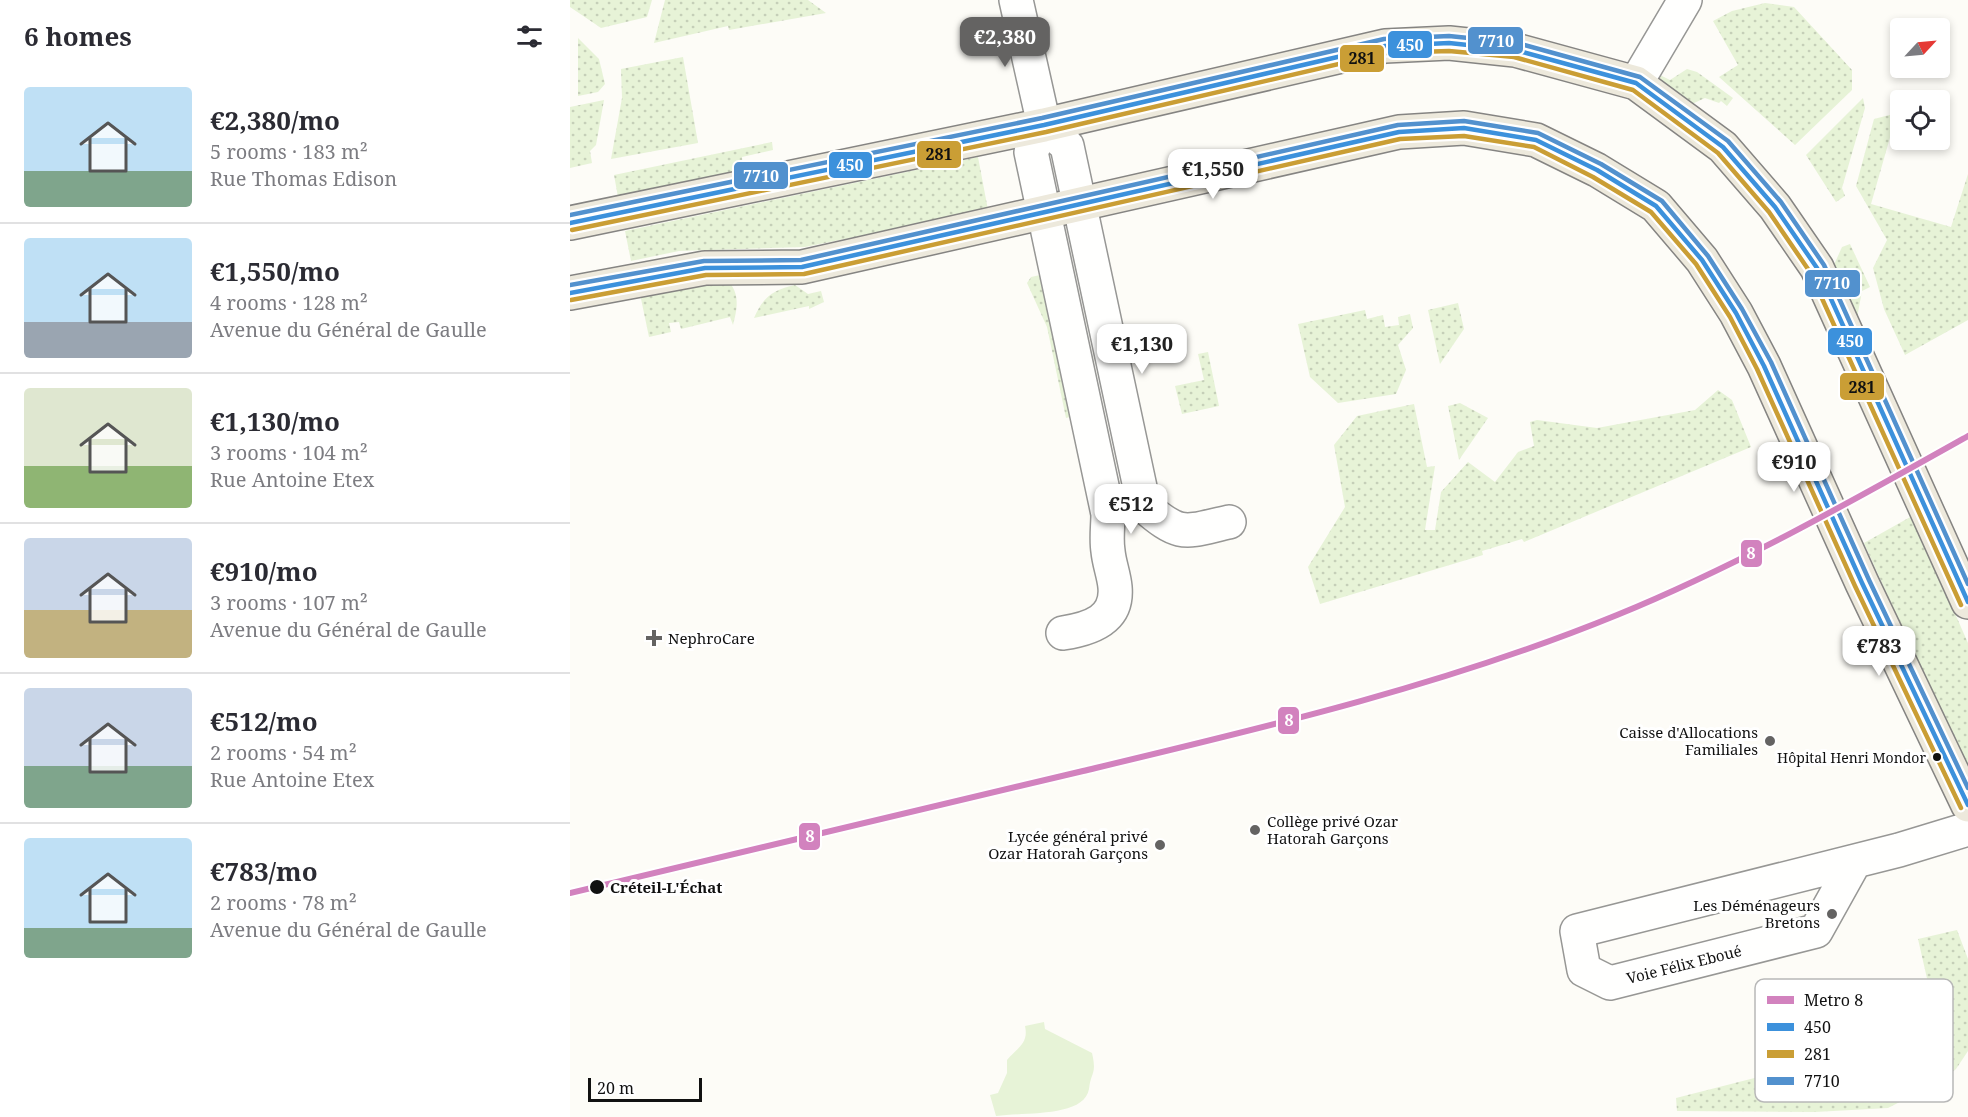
<!DOCTYPE html>
<html lang="en">
<head>
<meta charset="utf-8">
<style>
	:root { --surface:#fff; --page:#f7f7f7; --text:#2b2b33; --muted:#7c7c81; --line:#e1e1e2; --accent:#646362 }
	body { margin:0; font-family:"Noto Serif",serif; background:var(--page); color:var(--text); height:100vh; display:flex; flex-direction:column; font-size:22px; white-space:nowrap }
	* { box-sizing:border-box; margin:0 }
	p { font-size:20px; color:var(--muted) }
	.icon { flex:none; width:33px; height:33px; fill:none; stroke:currentColor; stroke-width:2; stroke-linecap:round; stroke-linejoin:round }
	.map { position:relative; flex:1; overflow:hidden }
	.panel { display:flex; flex-direction:column; background:var(--surface); width:570px }
	.panel>* { flex:none }
	.needle { width:39px; rotate:64deg }
	.buttons { position:absolute; left:1320px; top:18px; display:grid; gap:12px }
	.buttons a { display:grid; place-items:center; width:60px; height:60px; border-radius:6px; background:var(--surface); box-shadow:0 3px 9px #0003; font-size:30px }
	.scale { position:absolute; left:18px; bottom:15px; width:114px; box-sizing:border-box; padding-left:6px; border:3px solid #111; border-top:0; font-size:16px; line-height:21px; white-space:nowrap; color:#111; -webkit-text-stroke:4px #fff; paint-order:stroke }
	.price { position:absolute; translate:-50% -51px; padding:0 14px; border-radius:12px; background:#fff; color:#222; font-size:20px; line-height:39px; filter:drop-shadow(0 2px 3px #0008) }
	.price::after { content:''; position:absolute; left:50%; top:36px; width:18px; height:14px; margin-left:-9px; background:inherit; clip-path:polygon(0 0,100% 0,50% 100%) }
	.price.current { background:var(--accent); color:#fff }
	ul { padding:0; list-style:none }
	li { display:flex; align-items:center; gap:18px; height:150px; padding:0 24px }
	li+li { border-top:2px solid var(--line) }
	li span { display:grid; place-items:center; flex:none; width:168px; height:120px; border-radius:6px; color:#555 }
	li>.icon { margin-inline-start:auto }
	span .icon { width:72px; height:72px; fill:#fffc; stroke-width:1 }
	li b { font-size:26px }
	h2 { display:flex; justify-content:space-between; align-items:center; height:72px; padding:0 24px; font-size:26px }
	main { display:flex; flex:1; min-height:0 }
	.map>svg:first-child { display:block }
	.grass { fill:url(#grass-dots) }
	.park { fill:#e7f3d7 }
	.lines { fill:none; stroke-linecap:round; stroke-linejoin:round }
	.minor-casing { stroke:#979795; stroke-width:36 }
	.major-casing { stroke:#858482; stroke-width:36 }
	.minor { stroke:#fffffe; stroke-width:33 }
	.major { stroke:#ede9dc; stroke-width:33 }
	.bus-1-casing { stroke:#fff; stroke-width:9 }
	.bus-2-casing { stroke:#fff; stroke-width:9 }
	.bus-3-casing { stroke:#fff; stroke-width:9 }
	.bus-1 { stroke:#3c91dc; stroke-width:4.5 }
	.bus-2 { stroke:#ca9e35; stroke-width:4.5 }
	.bus-3 { stroke:#5291ce; stroke-width:4.5 }
	.metro-1-casing { stroke:#fff; stroke-width:10 }
	.metro-1 { stroke:#d282be; stroke-width:6 }
	.poi-dot { fill:#646362; stroke:#fff; stroke-width:2 }
	.bus-dot { fill:#111; stroke:#fff; stroke-width:2 }
	.labels { text-anchor:middle; dominant-baseline:central; stroke-width:6; stroke-linejoin:round; paint-order:stroke }
	.bus-label { font-size:14px; fill:#111; stroke:#fff; text-anchor:end }
	.poi-label { font-size:15px; fill:#111; stroke:#fff; text-anchor:end }
	.stop-label { font-size:15px; font-weight:bold; fill:#111; stroke:#fff; text-anchor:start }
	.street-label { font-size:15px; fill:#111; stroke:#fff }
	.key { fill:#fff; stroke:#b8b8b8; stroke-width:1.5 }
	.key-label { font-size:16px; fill:#111 }
	.line-badge { stroke:#fff; stroke-width:2 }
	.badge-label { font-size:16px; text-anchor:middle; font-weight:bold; fill:#fff }
	.pale-badge-label { font-size:16px; text-anchor:middle; font-weight:bold; fill:#111 }
</style>
</head>
<body>
<main>
<section class="panel">
<h2>6 homes<svg class="icon" aria-label="filters" viewBox="0 0 24 24"><path d="M4 7h16M4 17h16"/><circle cx="9" cy="7" r="2"/><circle cx="15" cy="17" r="2"/></svg></h2>
<ul>
<li><span style="background:linear-gradient(#bfe0f5 70%,#7fa58c 0)"><svg class="icon" aria-label="home" viewBox="0 0 24 24"><path d="M3 11l9-7 9 7M6 9v11h12V9"/></svg></span><div><b>€2,380/mo</b><p>5 rooms · 183 m²</p><p>Rue Thomas Edison</p></div></li>
<li><span style="background:linear-gradient(#bfe0f5 70%,#9aa5b1 0)"><svg class="icon" aria-label="home" viewBox="0 0 24 24"><path d="M3 11l9-7 9 7M6 9v11h12V9"/></svg></span><div><b>€1,550/mo</b><p>4 rooms · 128 m²</p><p>Avenue du Général de Gaulle</p></div></li>
<li><span style="background:linear-gradient(#dfe7d0 65%,#8fb573 0)"><svg class="icon" aria-label="home" viewBox="0 0 24 24"><path d="M3 11l9-7 9 7M6 9v11h12V9"/></svg></span><div><b>€1,130/mo</b><p>3 rooms · 104 m²</p><p>Rue Antoine Etex</p></div></li>
<li><span style="background:linear-gradient(#c9d6e8 60%,#c2b280 0)"><svg class="icon" aria-label="home" viewBox="0 0 24 24"><path d="M3 11l9-7 9 7M6 9v11h12V9"/></svg></span><div><b>€910/mo</b><p>3 rooms · 107 m²</p><p>Avenue du Général de Gaulle</p></div></li>
<li><span style="background:linear-gradient(#c9d6e8 65%,#7fa58c 0)"><svg class="icon" aria-label="home" viewBox="0 0 24 24"><path d="M3 11l9-7 9 7M6 9v11h12V9"/></svg></span><div><b>€512/mo</b><p>2 rooms · 54 m²</p><p>Rue Antoine Etex</p></div></li>
<li><span style="background:linear-gradient(#bfe0f5 75%,#7fa58c 0)"><svg class="icon" aria-label="home" viewBox="0 0 24 24"><path d="M3 11l9-7 9 7M6 9v11h12V9"/></svg></span><div><b>€783/mo</b><p>2 rooms · 78 m²</p><p>Avenue du Général de Gaulle</p></div></li>
</ul>
</section>
<div class="map">
<svg width="1398" height="1117" viewBox="0 0 1398 1117">
	<defs>
		<pattern id="grass-dots" width="8" height="8" patternUnits="userSpaceOnUse" patternTransform="scale(1.5)"><rect width="8" height="8" fill="#e7f3d7"/><path d="M2 2h.1M6 6h.1" fill="none" stroke="#c5cfb8" stroke-width="1.8" stroke-linecap="round"/></pattern>
	</defs>
	<rect width="100%" height="100%" fill="#fdfcf7"/>
	<g class="grass">
		<path d="M0,0H82L77,17L31,28L0,7Z"/>
		<path d="M95,0H238L256,13L159,30L158,26L84,43Z"/>
		<path d="M1195,3L1224,7L1282,70V90L1225,145L1149,77L1168,65L1143,21L1162,11Z"/>
		<path d="M8,38L29,59L35,84L28,92L8,96Z"/>
		<path d="M113,57L128,143L41,159L52,98L51,69Z"/>
		<path d="M1117,69L1127,72L1163,98L1157,106L1151,101L1149,103L1135,98L1122,104L1090,81V75L1100,80Z"/>
		<path d="M1293,98L1295,108L1272,188L1275,196L1266,202L1236,155Z"/>
		<path d="M34,100L26,145L20,151L22,163L0,168V107Z"/>
		<path d="M1327,113L1301,204L1381,227L1398,174V320L1335,355L1314,309L1303,268L1317,240L1286,186L1304,119Z"/>
		<path d="M202,142L203,150L172,157L173,172L48,197L44,175Z"/>
		<path d="M408,157L418,210L235,247L109,251L61,261L55,231Z"/>
		<path d="M1280,244L1300,287L1292,291L1287,318L1263,267L1272,247Z"/>
		<path d="M479,273L509,415L496,418L477,327L457,283L461,277Z"/>
		<path d="M140,282L160,283C170,296 167,310 163,325L160,317L111,329L109,322L99,323L101,332L79,337L70,294Z"/>
		<path d="M225,285L238,294L251,291L254,302L239,309V306L184,318C192,298 204,289 225,285Z"/>
		<path d="M888,303L894,329L870,364L858,310Z"/>
		<path d="M795,310L797,319L813,315L815,327L829,325L828,317L840,314L843,328L828,345L836,370L826,394L768,403L740,377L728,324Z"/>
		<path d="M638,352L649,406L612,414L605,386L634,380L628,354Z"/>
		<path d="M1148,390L1162,400L1181,447L954,542L952,539L912,551L913,555L750,604L738,567L775,507L764,445L787,416L844,404L857,467L865,466L855,530H865L871,492L898,462L925,482L948,452L964,446L960,422L967,420L1027,428L1125,410Z"/>
		<path d="M890,403L918,418L889,460L878,406Z"/>
		<path d="M1342,516L1398,643V773L1294,543Z"/>
		<path d="M1387,930L1398,959V1051L1386,1069L1371,1081L1318,1108L1245,1112L1107,1111L1106,1098L1369,1031L1348,939Z"/>
	</g>
	<path class="park" d="M474,1022L475,1029L522,1053C527,1075 521,1071 519,1089C514,1117 458,1112 426,1116L420,1095L428,1093L437,1073V1060C447,1048 459,1044 455,1026Z"/>
	<g class="lines">
		<defs>
			<g id="minor">
				<path d="M446,0L474,125"/>
				<path d="M1066,83L1115,0"/>
				<path d="M493,633C520,629 548,620 545,587C544,575 539,563 538,551C536,539 538,526 538,514L461,152L474,125L497,146L574,506C611,538 614,532 659,522"/>
				<path d="M1285,861L1246,931L1040,983L1014,970L1007,931L1329,850L1398,829"/>
			</g>
			<g id="major">
				<path d="M0,223L474,125L815,46L879,43L945,50L1066,83L1153,147L1205,207L1247,268L1398,602"/>
				<path d="M0,293L135,268L232,267L829,132L894,128L966,140L1027,170L1086,206L1132,260L1166,313L1194,366L1292,583L1398,805"/>
			</g>
		</defs>
		<use href="#minor" class="minor-casing"/>
		<use href="#major" class="major-casing"/>
		<use href="#minor" class="minor"/>
		<use href="#major" class="major"/>
		<defs>
			<g id="bus-1">
				<path d="M0,223L474,125L815,46L879,43L945,50L1066,83L1153,147L1205,207L1247,268L1398,602"/>
				<path d="M0,293L135,268L232,267L829,132L894,128L966,140L1027,170L1086,206L1132,260L1166,313L1194,366L1292,583L1398,805"/>
			</g>
			<g id="bus-2">
				<path d="M2,230L476,132L816,53L879,51L944,57L1063,90L1148,153L1199,212L1240,272L1391,605"/>
				<path d="M1,300L136,275L234,274L830,139L894,136L964,147L1023,177L1081,212L1126,264L1160,317L1187,369L1285,586L1391,808"/>
			</g>
			<g id="bus-3">
				<path d="M0,215L472,118L814,39L879,36L947,43L1070,77L1158,141L1211,202L1254,265L1398,584"/>
				<path d="M0,285L134,261L231,260L828,125L894,121L968,133L1031,164L1092,201L1138,256L1172,309L1201,362L1299,580L1398,788"/>
			</g>
		</defs>
		<use href="#bus-1" class="bus-1-casing"/>
		<use href="#bus-2" class="bus-2-casing"/>
		<use href="#bus-3" class="bus-3-casing"/>
		<use href="#bus-1" class="bus-1"/>
		<use href="#bus-2" class="bus-2"/>
		<use href="#bus-3" class="bus-3"/>
		<defs>
			<path id="metro-1" d="M0,893C171,853 342,812 513,771C693,728 876,685 1047,615C1169,565 1284,500 1398,436"/>
		</defs>
		<use href="#metro-1" class="metro-1-casing"/>
		<use href="#metro-1" class="metro-1"/>
	</g>
	<g class="poi-dot">
		<path d="M81 629h6v6h6v6h-6v6h-6v-6h-6v-6h6z"/>
		<circle cx="1200" cy="741" r="6"/>
		<circle cx="685" cy="830" r="6"/>
		<circle cx="590" cy="845" r="6"/>
		<circle cx="1262" cy="914" r="6"/>
	</g>
	<g class="bus-dot">
		<circle cx="1367" cy="757" r="5"/>
		<circle cx="27" cy="887" r="8"/>
	</g>
	<g class="labels">
		<g class="bus-label">
			<text x="1356" y="757">Hôpital Henri Mondor</text>
		</g>
		<g class="poi-label">
			<text x="98" y="638" text-anchor="start">NephroCare</text>
			<text x="1188" y="732">Caisse d'Allocations<tspan x="1188" dy="17">Familiales</tspan></text>
			<text x="697" y="821" text-anchor="start">Collège privé Ozar<tspan x="697" dy="17">Hatorah Garçons</tspan></text>
			<text x="578" y="836">Lycée général privé<tspan x="578" dy="17">Ozar Hatorah Garçons</tspan></text>
			<text x="1250" y="905">Les Déménageurs<tspan x="1250" dy="17">Bretons</tspan></text>
		</g>
		<g class="stop-label">
			<text x="40" y="887">Créteil-L'Échat</text>
		</g>
		<g class="street-label">
			<text transform="translate(1114 964) rotate(-14)">Voie Félix Eboué</text>
		</g>
	</g>
	<rect x="1185" y="979" width="198" height="123" rx="9" class="key"/>
	<rect x="1197" y="996" width="27" height="8" fill="#d282be"/>
	<rect x="1197" y="1023" width="27" height="8" fill="#3c91dc"/>
	<rect x="1197" y="1050" width="27" height="8" fill="#ca9e35"/>
	<rect x="1197" y="1077" width="27" height="8" fill="#5291ce"/>
	<g class="key-label">
		<text x="1234" y="1006">Metro 8</text>
		<text x="1234" y="1033">450</text>
		<text x="1234" y="1060">281</text>
		<text x="1234" y="1087">7710</text>
	</g>
	<g class="line-badge">
		<rect x="897" y="26" width="57" height="29" rx="6" fill="#5291ce"/>
		<rect x="817" y="30" width="46" height="29" rx="6" fill="#3c91dc"/>
		<rect x="769" y="44" width="46" height="29" rx="6" fill="#ca9e35"/>
		<rect x="346" y="140" width="46" height="29" rx="6" fill="#ca9e35"/>
		<rect x="258" y="151" width="45" height="28" rx="6" fill="#3c91dc"/>
		<rect x="163" y="161" width="56" height="29" rx="6" fill="#5291ce"/>
		<rect x="1234" y="269" width="57" height="29" rx="6" fill="#5291ce"/>
		<rect x="1257" y="327" width="46" height="29" rx="6" fill="#3c91dc"/>
		<rect x="1269" y="372" width="46" height="29" rx="6" fill="#ca9e35"/>
		<rect x="1170" y="539" width="23" height="29" rx="6" fill="#d282be"/>
		<rect x="707" y="706" width="23" height="29" rx="6" fill="#d282be"/>
		<rect x="228" y="822" width="23" height="29" rx="6" fill="#d282be"/>
	</g>
	<g class="badge-label">
		<text x="926" y="47">7710</text>
		<text x="840" y="51">450</text>
		<text x="280" y="171">450</text>
		<text x="191" y="182">7710</text>
		<text x="1262" y="289">7710</text>
		<text x="1280" y="347">450</text>
		<text x="1181" y="559">8</text>
		<text x="719" y="726">8</text>
		<text x="240" y="842">8</text>
	</g>
	<g class="pale-badge-label">
		<text x="792" y="64">281</text>
		<text x="369" y="160">281</text>
		<text x="1292" y="393">281</text>
	</g>
</svg>
<div class="buttons">
<a><svg class="needle" viewBox="-14 -14 28 28"><path d="M0-13l5 13h-10z" fill="#e53935"/><path d="M0 13l5-13h-10z" fill="#7c7c81"/></svg></a>
<a><svg class="icon" aria-label="locate" viewBox="0 0 24 24"><circle cx="12" cy="12" r="6"/><path d="M12 2v4M12 18v4M2 12h4M18 12h4"/></svg></a>
</div>
<div class="scale">20 m</div>
<b class="price current" style="left:435px;top:68px">€2,380</b>
<b class="price" style="left:643px;top:200px">€1,550</b>
<b class="price" style="left:572px;top:375px">€1,130</b>
<b class="price" style="left:1224px;top:493px">€910</b>
<b class="price" style="left:561px;top:535px">€512</b>
<b class="price" style="left:1309px;top:677px">€783</b>
</div>
</main>
</body>
</html>
